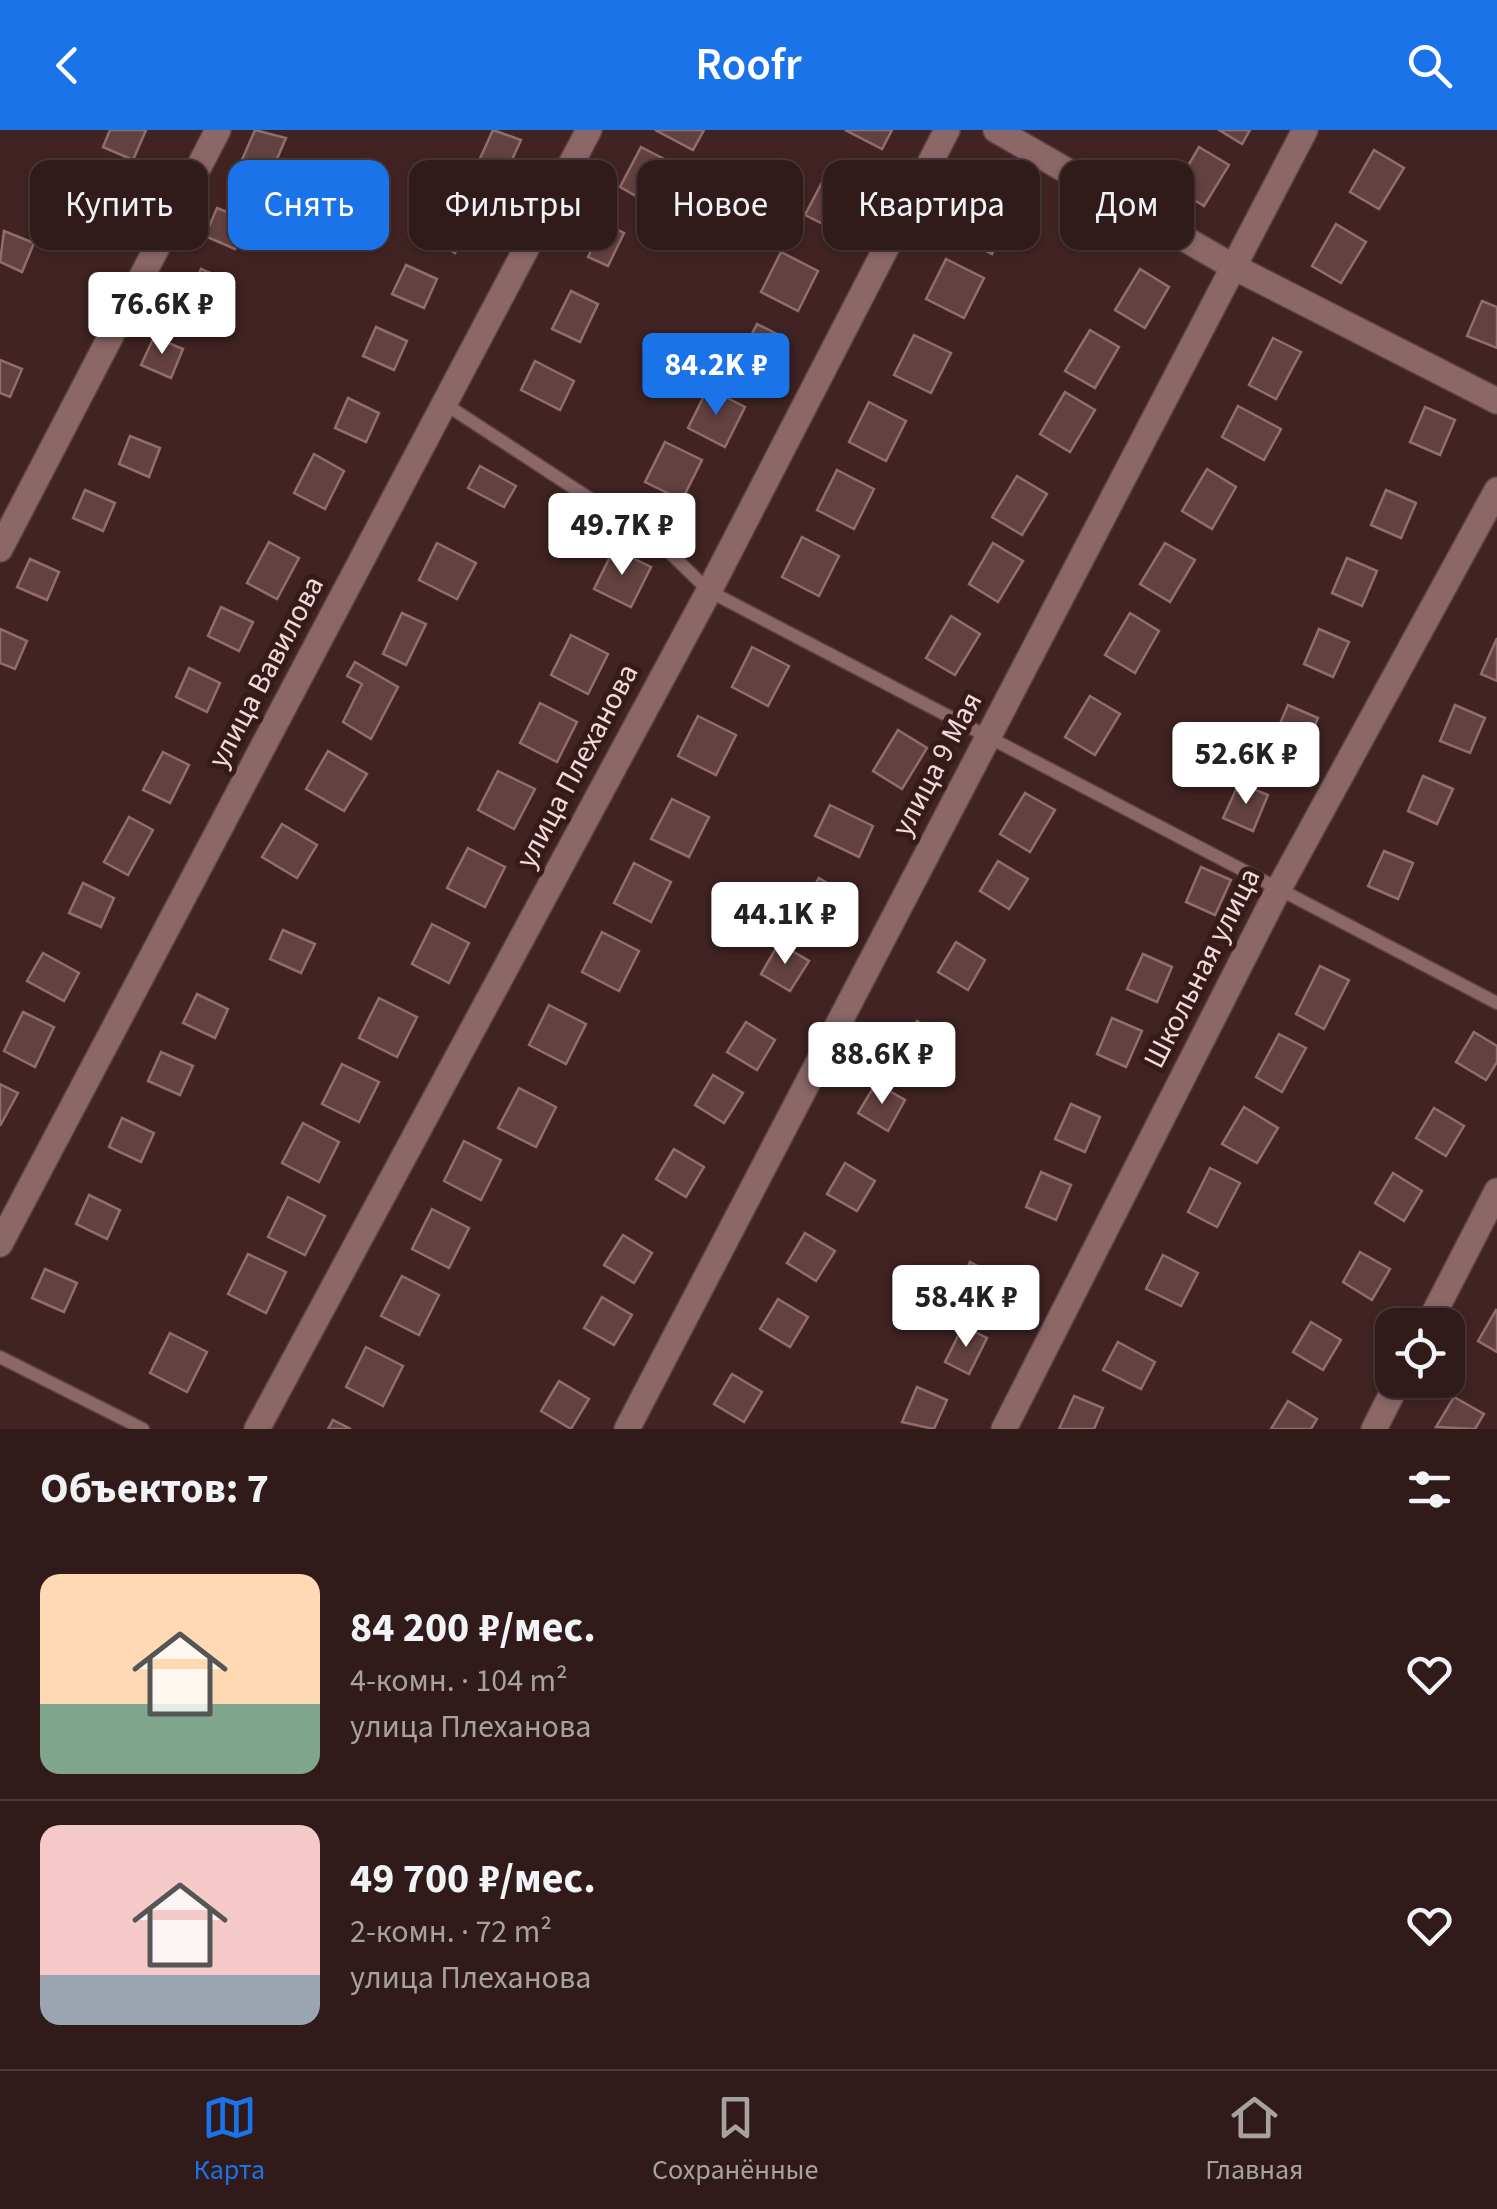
<!DOCTYPE html>
<html lang="ru">
<head>
<meta charset="utf-8">
<style>
	:root { --surface:#311a1a; --page:#392323; --text:#f1f3f6; --muted:#a8a1a2; --line:#4c3839; --accent:#1a73e8 }
	body { margin:0; font-family:"Source Sans 3",sans-serif; background:var(--page); color:var(--text); height:100vh; display:flex; flex-direction:column; font-size:38px; white-space:nowrap }
	* { box-sizing:border-box; margin:0 }
	p { font-size:32px; color:var(--muted) }
	.icon { flex:none; width:55px; height:55px; fill:none; stroke:currentColor; stroke-width:2; stroke-linecap:round; stroke-linejoin:round }
	.map { position:relative; height:1299px; overflow:hidden }
	.panel { display:flex; flex-direction:column; background:var(--surface); flex:1 }
	.panel>* { flex:none }
	.hud { position:absolute; left:30px; top:30px; width:1438px; height:90px; display:flex; gap:20px }
	.controls { position:absolute; left:1375px; top:1178px; display:grid; gap:20px }
	.controls a { display:grid; place-items:center; width:90px; height:90px; border-radius:20px; background:var(--surface); box-shadow:0 2px 8px #0004,0 0 0 2px var(--line); font-size:50px }
	.price { position:absolute; translate:-50% -85px; padding:0 22px; border-radius:10px; background:#fff; color:#222; font-size:32px; line-height:65px; filter:drop-shadow(0 2px 5px #0008) }
	.price::after { content:''; position:absolute; left:50%; top:60px; width:30px; height:22px; margin-left:-15px; background:inherit; clip-path:polygon(0 0,100% 0,50% 100%) }
	.price.current { background:var(--accent); color:#fff }
	ul { padding:0; list-style:none }
	li { display:flex; align-items:center; gap:30px; height:250px; padding:0 40px }
	li+li { border-top:2px solid var(--line) }
	li span { display:grid; place-items:center; flex:none; width:280px; height:200px; border-radius:20px; color:#555 }
	li>.icon { margin-inline-start:auto }
	span .icon { width:120px; height:120px; fill:#fffc; stroke-width:1 }
	li b { font-size:42px }
	h2 { display:flex; justify-content:space-between; align-items:center; height:120px; padding:0 40px; font-size:42px }
	.tag { padding:0 35px; border-radius:20px; background:var(--surface); box-shadow:0 2px 8px #0004,0 0 0 2px var(--line); font-size:35px; line-height:90px }
	.tag.current { background:var(--accent); color:#fff }
	header { display:flex; justify-content:space-between; align-items:center; height:130px; padding:0 40px; background:var(--accent); color:#fff; font-size:45px; font-weight:600 }
	.tab-bar { display:flex; justify-content:space-around; align-items:center; height:140px; border-top:2px solid var(--line); background:var(--surface); font-size:28px; color:var(--muted) }
	.tab-bar a { display:grid; justify-items:center; gap:5px }
	.tab-bar .current { color:var(--accent) }
	.map>svg:first-child { display:block }
	.building { fill:#624140; stroke:#916d6c; stroke-width:2.5 }
	.lines { fill:none; stroke-linecap:round; stroke-linejoin:round }
	.lane-casing { stroke:#5b4142; stroke-width:15 }
	.street-casing { stroke:#5b4142; stroke-width:28 }
	.lane { stroke:#8b6766; stroke-width:12 }
	.street { stroke:#8b6766; stroke-width:25 }
	.labels { text-anchor:middle; dominant-baseline:central; stroke-width:10; stroke-linejoin:round; paint-order:stroke }
	.street-label { font-size:30px; fill:#f0dbda; stroke:#371a1a }
</style>
</head>
<body>
<header><svg class="icon" aria-label="back" viewBox="0 0 24 24"><path d="M15 5l-7 7 7 7"/></svg>Roofr<svg class="icon" aria-label="search" viewBox="0 0 24 24"><circle cx="10" cy="10" r="6"/><path d="M15 15l6 6"/></svg></header>
<div class="map">
<svg width="1497" height="1299" viewBox="0 0 1497 1299">
	<rect width="100%" height="100%" fill="#412323"/>
	<g class="building">
		<path d="M110,0H146L133,30L103,17Z"/>
		<path d="M255,0L286,8L270,45L241,32Z"/>
		<path d="M493,0L521,10L499,58L472,46Z"/>
		<path d="M655,0H704L693,20Z"/>
		<path d="M845,0H892L882,19Z"/>
		<path d="M1219,0H1250L1242,14Z"/>
		<path d="M641,17L666,30L645,71L620,57Z"/>
		<path d="M1199,17L1229,35L1204,76L1175,58Z"/>
		<path d="M1374,20L1404,38L1379,79L1350,62Z"/>
		<path d="M830,37L863,53L839,102L805,85Z"/>
		<path d="M72,47L102,60L90,88L60,76Z"/>
		<path d="M984,61L1016,76L992,124L961,108Z"/>
		<path d="M454,69L477,81L455,123L432,110Z"/>
		<path d="M217,78L247,90L235,119L205,106Z"/>
		<path d="M604,93L624,103L608,136L588,127Z"/>
		<path d="M1336,94L1366,112L1341,153L1312,136Z"/>
		<path d="M4,101L34,113L22,142L0,132Z"/>
		<path d="M781,122L818,141L798,181L761,162Z"/>
		<path d="M946,129L984,148L964,188L926,169Z"/>
		<path d="M406,135L437,149L424,178L392,164Z"/>
		<path d="M201,139L231,152L219,180L189,167Z"/>
		<path d="M1140,139L1169,157L1145,198L1115,180Z"/>
		<path d="M571,161L598,174L580,212L552,199Z"/>
		<path d="M1482,171L1497,177V218L1467,206Z"/>
		<path d="M757,194L783,207L764,245L738,232Z"/>
		<path d="M376,197L407,211L394,240L363,226Z"/>
		<path d="M1090,200L1119,217L1095,258L1065,241Z"/>
		<path d="M914,205L951,223L931,263L894,245Z"/>
		<path d="M154,207L183,219L171,248L141,235Z"/>
		<path d="M1273,208L1301,222L1276,269L1249,255Z"/>
		<path d="M0,230L22,239L10,267L0,263Z"/>
		<path d="M535,231L574,251L560,280L521,260Z"/>
		<path d="M708,258L745,277L725,317L688,298Z"/>
		<path d="M1065,262L1095,280L1070,322L1040,304Z"/>
		<path d="M348,268L379,283L366,312L335,298Z"/>
		<path d="M869,272L906,291L886,331L849,312Z"/>
		<path d="M1238,276L1281,299L1264,330L1222,307Z"/>
		<path d="M1425,277L1455,290L1440,325L1410,312Z"/>
		<path d="M130,306L160,318L149,347L119,334Z"/>
		<path d="M665,312L702,330L682,370L645,352Z"/>
		<path d="M314,324L344,341L325,379L294,363Z"/>
		<path d="M480,336L516,356L504,377L468,358Z"/>
		<path d="M1207,339L1236,357L1212,399L1182,381Z"/>
		<path d="M837,340L874,359L854,399L817,380Z"/>
		<path d="M1017,346L1047,364L1022,405L992,387Z"/>
		<path d="M85,360L115,373L103,401L73,388Z"/>
		<path d="M1386,360L1416,373L1401,408L1371,395Z"/>
		<path d="M802,407L839,426L819,466L782,447Z"/>
		<path d="M269,412L299,428L277,469L247,453Z"/>
		<path d="M437,413L476,433L457,469L419,450Z"/>
		<path d="M993,413L1023,431L998,472L969,454Z"/>
		<path d="M1165,413L1195,430L1170,472L1140,454Z"/>
		<path d="M614,419L651,437L631,477L594,459Z"/>
		<path d="M1347,428L1377,441L1362,476L1332,463Z"/>
		<path d="M30,429L59,442L47,470L17,457Z"/>
		<path d="M221,477L253,492L239,521L208,506Z"/>
		<path d="M402,483L426,494L406,535L383,524Z"/>
		<path d="M1130,483L1159,501L1135,543L1105,525Z"/>
		<path d="M951,486L980,504L955,545L926,528Z"/>
		<path d="M0,499L27,511L15,539L0,533Z"/>
		<path d="M1319,499L1349,512L1333,547L1304,534Z"/>
		<path d="M571,505L608,524L588,564L551,545Z"/>
		<path d="M1497,508V551L1481,544Z"/>
		<path d="M752,517L789,536L768,576L732,557Z"/>
		<path d="M355,532L398,557L371,609L343,592L362,554L347,546Z"/>
		<path d="M189,538L220,553L207,582L176,567Z"/>
		<path d="M1090,566L1120,584L1095,625L1065,607Z"/>
		<path d="M540,573L577,592L557,632L520,613Z"/>
		<path d="M1288,575L1318,588L1303,623L1273,610Z"/>
		<path d="M1455,575L1485,588L1470,623L1440,611Z"/>
		<path d="M698,586L736,605L716,645L678,626Z"/>
		<path d="M898,600L927,618L902,659L873,641Z"/>
		<path d="M328,621L367,644L344,681L306,659Z"/>
		<path d="M163,622L189,635L170,673L143,660Z"/>
		<path d="M498,641L535,659L514,699L478,680Z"/>
		<path d="M1423,646L1453,659L1437,694L1408,681Z"/>
		<path d="M1239,653L1268,665L1253,701L1223,688Z"/>
		<path d="M1025,663L1055,680L1030,722L1000,704Z"/>
		<path d="M672,669L709,687L689,727L651,709Z"/>
		<path d="M830,675L873,696L859,727L815,706Z"/>
		<path d="M129,687L153,700L128,745L104,732Z"/>
		<path d="M282,694L317,715L297,748L262,727Z"/>
		<path d="M468,718L505,737L485,777L447,758Z"/>
		<path d="M1384,721L1413,733L1398,769L1368,756Z"/>
		<path d="M998,731L1028,749L1009,779L980,761Z"/>
		<path d="M634,733L671,752L651,792L614,773Z"/>
		<path d="M1201,737L1231,750L1215,785L1186,772Z"/>
		<path d="M819,748L849,766L831,796L801,778Z"/>
		<path d="M83,753L114,768L101,797L69,783Z"/>
		<path d="M432,794L469,813L449,853L412,834Z"/>
		<path d="M283,800L315,814L301,843L270,829Z"/>
		<path d="M602,802L639,821L619,861L582,842Z"/>
		<path d="M956,812L985,830L968,860L938,842Z"/>
		<path d="M779,813L809,831L790,861L761,844Z"/>
		<path d="M43,823L79,843L64,871L27,851Z"/>
		<path d="M1143,824L1172,837L1157,872L1127,859Z"/>
		<path d="M1320,836L1349,850L1324,899L1296,884Z"/>
		<path d="M197,864L228,879L215,908L183,893Z"/>
		<path d="M379,868L417,887L397,927L359,908Z"/>
		<path d="M549,875L586,894L566,934L529,915Z"/>
		<path d="M23,882L54,897L35,937L4,921Z"/>
		<path d="M1112,888L1142,901L1126,937L1097,924Z"/>
		<path d="M917,891L947,909L929,939L899,922Z"/>
		<path d="M746,892L775,910L757,940L727,922Z"/>
		<path d="M1474,902L1497,916V932L1486,950L1456,932Z"/>
		<path d="M1279,904L1306,918L1282,962L1256,947Z"/>
		<path d="M161,922L193,936L180,965L148,951Z"/>
		<path d="M342,934L379,952L359,992L322,974Z"/>
		<path d="M713,945L743,963L724,993L695,975Z"/>
		<path d="M876,953L905,970L888,1001L858,983Z"/>
		<path d="M0,954L18,963L0,996Z"/>
		<path d="M519,958L556,977L536,1017L498,998Z"/>
		<path d="M1071,974L1100,987L1085,1022L1055,1009Z"/>
		<path d="M1244,977L1278,998L1257,1033L1222,1014Z"/>
		<path d="M1434,978L1464,996L1446,1026L1416,1008Z"/>
		<path d="M122,988L154,1003L141,1032L109,1017Z"/>
		<path d="M303,993L339,1012L319,1052L282,1033Z"/>
		<path d="M464,1011L501,1030L481,1070L444,1051Z"/>
		<path d="M674,1019L704,1037L686,1067L656,1049Z"/>
		<path d="M845,1033L875,1051L857,1081L827,1064Z"/>
		<path d="M1210,1038L1240,1053L1217,1097L1188,1082Z"/>
		<path d="M1041,1042L1071,1055L1056,1090L1026,1077Z"/>
		<path d="M1393,1043L1422,1061L1404,1091L1375,1073Z"/>
		<path d="M89,1065L120,1080L107,1109L76,1094Z"/>
		<path d="M288,1067L325,1086L305,1125L268,1107Z"/>
		<path d="M432,1079L469,1098L449,1138L412,1119Z"/>
		<path d="M805,1103L835,1121L816,1151L787,1133Z"/>
		<path d="M623,1105L652,1123L634,1153L604,1135Z"/>
		<path d="M1360,1122L1390,1139L1372,1170L1343,1152Z"/>
		<path d="M248,1124L286,1142L266,1183L228,1164Z"/>
		<path d="M1163,1125L1198,1143L1181,1176L1146,1159Z"/>
		<path d="M970,1132L1016,1156L1000,1186L954,1163Z"/>
		<path d="M45,1139L77,1153L64,1182L32,1168Z"/>
		<path d="M402,1146L439,1165L419,1205L381,1186Z"/>
		<path d="M602,1167L632,1185L614,1215L584,1198Z"/>
		<path d="M778,1169L808,1187L790,1217L760,1199Z"/>
		<path d="M1496,1180L1497,1181V1222L1478,1211Z"/>
		<path d="M1311,1192L1341,1210L1323,1240L1293,1222Z"/>
		<path d="M963,1196L987,1208L969,1244L945,1232Z"/>
		<path d="M170,1203L207,1222L187,1262L150,1243Z"/>
		<path d="M1118,1212L1155,1232L1141,1259L1103,1240Z"/>
		<path d="M366,1217L403,1236L383,1276L346,1257Z"/>
		<path d="M732,1244L762,1262L744,1292L714,1274Z"/>
		<path d="M559,1251L589,1269L571,1299L541,1281Z"/>
		<path d="M917,1257L947,1270L934,1299L902,1292Z"/>
		<path d="M1074,1266L1103,1278L1094,1299H1059Z"/>
		<path d="M1454,1267L1484,1284L1475,1299L1436,1297Z"/>
		<path d="M1288,1271L1317,1289L1311,1299H1271Z"/>
		<path d="M333,1290L351,1299H328Z"/>
	</g>
	<g class="lines">
		<defs>
			<g id="lane">
				<path d="M445,274L664,417L709,461L1497,873"/>
				<path d="M0,1227L143,1299"/>
			</g>
			<g id="street">
				<path d="M996,0L1232,136L1497,271"/>
				<path d="M0,419L218,0"/>
				<path d="M0,1114L589,0"/>
				<path d="M1428,1195L1497,1061"/>
				<path d="M257,1299L709,461L947,0"/>
				<path d="M627,1299L1305,0"/>
				<path d="M1004,1299L1277,762L1497,360"/>
				<path d="M1374,1299L1399,1250"/>
			</g>
		</defs>
		<use href="#lane" class="lane-casing"/>
		<use href="#street" class="street-casing"/>
		<use href="#lane" class="lane"/>
		<use href="#street" class="street"/>
	</g>
	<g class="labels">
		<g class="street-label">
			<text transform="translate(266 542) rotate(-62)">улица Вавилова</text>
			<text transform="translate(937 634) rotate(-62)">улица 9 Мая</text>
			<text transform="translate(577 636) rotate(-62)">улица Плеханова</text>
			<text transform="translate(1202 838) rotate(-63)">Школьная улица</text>
		</g>
	</g>
</svg>
<div class="controls">
<a><svg class="icon" aria-label="locate" viewBox="0 0 24 24"><circle cx="12" cy="12" r="6"/><path d="M12 2v4M12 18v4M2 12h4M18 12h4"/></svg></a>
</div>
<b class="price" style="left:162px;top:227px">76.6K ₽</b>
<b class="price current" style="left:716px;top:288px">84.2K ₽</b>
<b class="price" style="left:622px;top:448px">49.7K ₽</b>
<b class="price" style="left:1246px;top:677px">52.6K ₽</b>
<b class="price" style="left:785px;top:837px">44.1K ₽</b>
<b class="price" style="left:882px;top:977px">88.6K ₽</b>
<b class="price" style="left:966px;top:1220px">58.4K ₽</b>
<div class="hud">
<a class="tag">Купить</a>
<a class="tag current">Снять</a>
<a class="tag">Фильтры</a>
<a class="tag">Новое</a>
<a class="tag">Квартира</a>
<a class="tag">Дом</a>
</div>
</div>
<section class="panel">
<h2>Объектов: 7<svg class="icon" aria-label="filters" viewBox="0 0 24 24"><path d="M4 7h16M4 17h16"/><circle cx="9" cy="7" r="2"/><circle cx="15" cy="17" r="2"/></svg></h2>
<ul>
<li><span style="background:linear-gradient(#ffd9b3 65%,#7fa58c 0)"><svg class="icon" aria-label="home" viewBox="0 0 24 24"><path d="M3 11l9-7 9 7M6 9v11h12V9"/></svg></span><div><b>84 200 ₽/мес.</b><p>4-комн. · 104 m²</p><p>улица Плеханова</p></div><svg class="icon" aria-label="heart" viewBox="0 0 24 24"><path d="M12 20l-8-8c-3-5 5-10 8-4 3-6 11-1 8 4z"/></svg></li>
<li><span style="background:linear-gradient(#f6c9c9 75%,#9aa5b1 0)"><svg class="icon" aria-label="home" viewBox="0 0 24 24"><path d="M3 11l9-7 9 7M6 9v11h12V9"/></svg></span><div><b>49 700 ₽/мес.</b><p>2-комн. · 72 m²</p><p>улица Плеханова</p></div><svg class="icon" aria-label="heart" viewBox="0 0 24 24"><path d="M12 20l-8-8c-3-5 5-10 8-4 3-6 11-1 8 4z"/></svg></li>
</ul>
</section>
<nav class="tab-bar">
<a class="current"><svg class="icon" aria-label="map" viewBox="0 0 24 24"><path d="M3 6l6-2 6 2 6-2v14l-6 2-6-2-6 2zM9 4v14M15 6v14"/></svg>Карта</a>
<a><svg class="icon" aria-label="saved" viewBox="0 0 24 24"><path d="M7 4h10v16l-5-4-5 4z"/></svg>Сохранённые</a>
<a><svg class="icon" aria-label="home" viewBox="0 0 24 24"><path d="M3 11l9-7 9 7M6 9v11h12V9"/></svg>Главная</a>
</nav>
</body>
</html>
